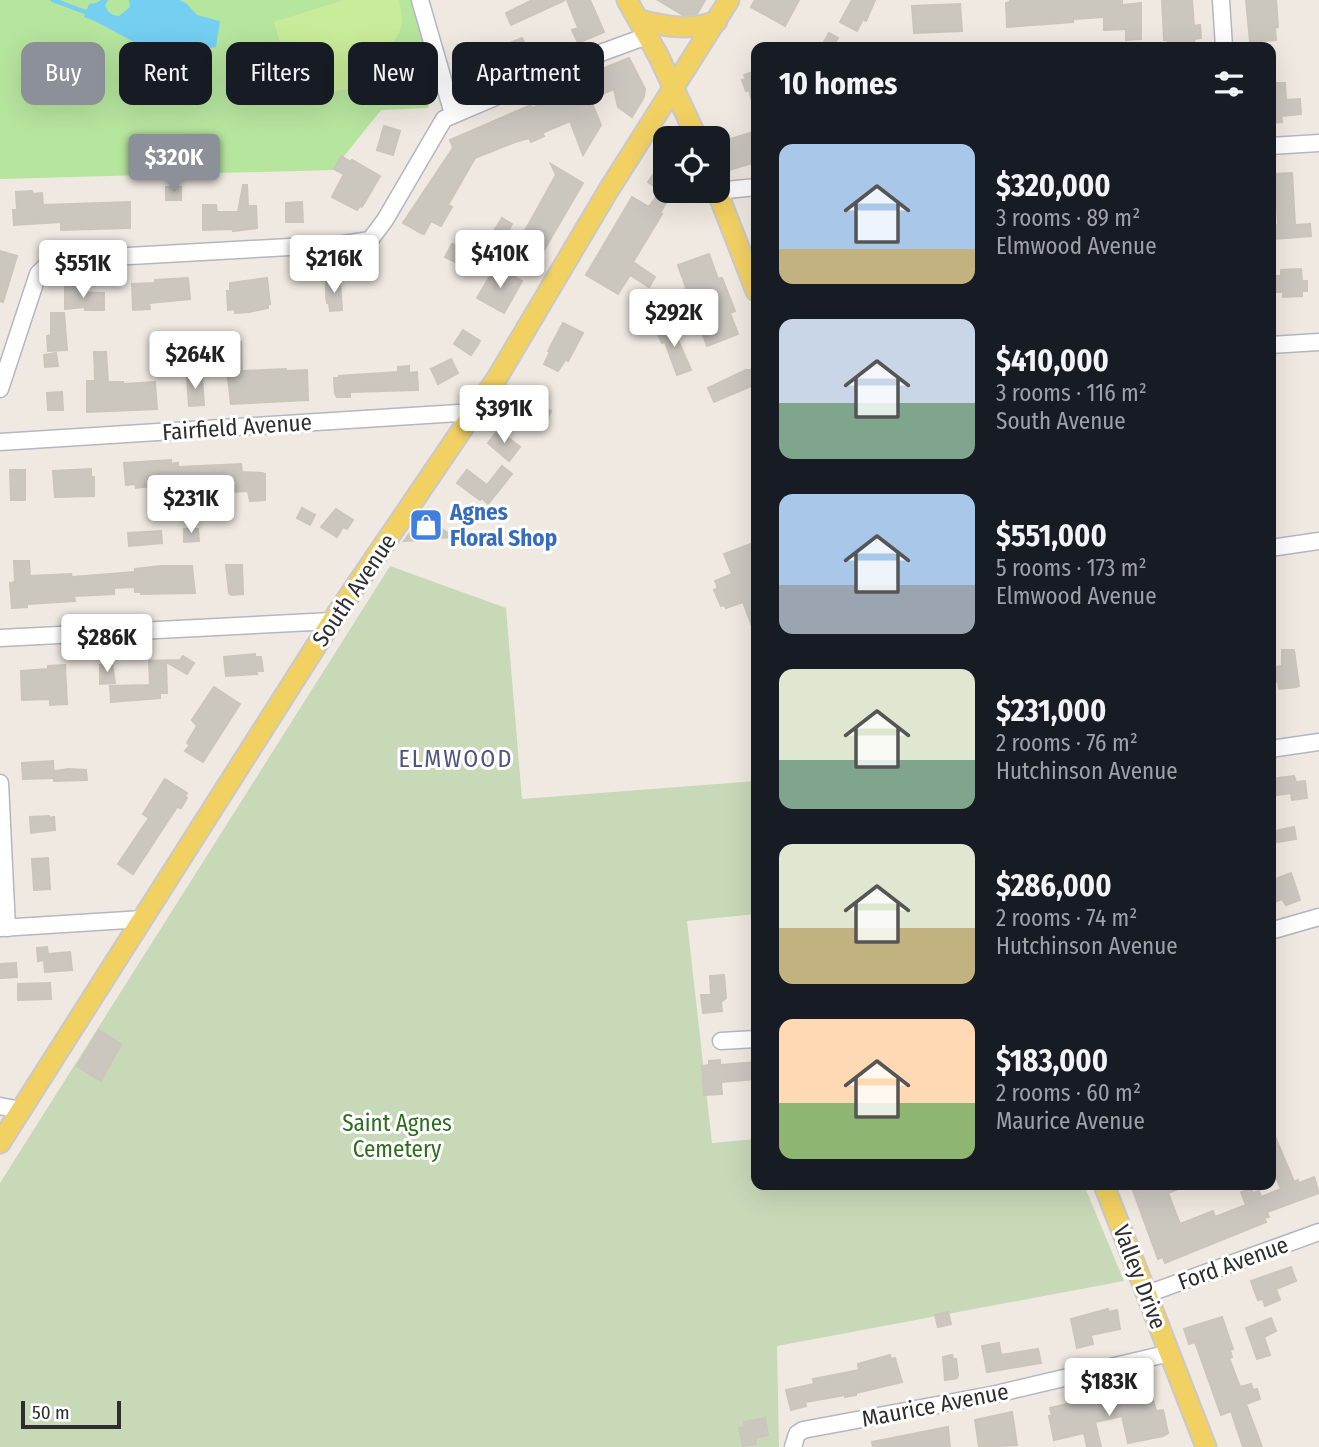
<!DOCTYPE html>
<html lang="en">
<head>
<meta charset="utf-8">
<style>
	:root { --surface:#171b24; --page:#242831; --text:#f1f3f6; --muted:#9ea1a6; --accent:#8c9099 }
	body { margin:0; font-family:"Fira Sans Condensed",sans-serif; background:var(--page); color:var(--text); height:100vh; display:flex; flex-direction:column; font-size:26px; white-space:nowrap }
	* { box-sizing:border-box; margin:0 }
	p { font-size:23px; color:var(--muted) }
	.icon { flex:none; width:38px; height:38px; fill:none; stroke:currentColor; stroke-width:2; stroke-linecap:round; stroke-linejoin:round }
	.map { position:relative; flex:1; overflow:hidden }
	.panel { position:absolute; left:751px; top:42px; width:525px; height:1148px; display:flex; flex-direction:column; background:var(--surface); border-radius:14px; box-shadow:0 7px 28px #0002 }
	.panel>* { flex:none }
	.top-card { position:absolute; left:21px; top:42px; width:625px; height:63px; display:flex; gap:14px }
	.buttons { position:absolute; left:653px; top:126px; display:grid; gap:14px }
	.buttons a { display:grid; place-items:center; width:77px; height:77px; border-radius:14px; background:var(--surface); box-shadow:0 7px 28px #0002; font-size:35px }
	.scale { position:absolute; left:21px; bottom:18px; width:100px; box-sizing:border-box; padding-left:7px; border:4px solid #2e2e2e; border-top:0; font-size:19px; line-height:24px; white-space:nowrap; color:#2e2e2e; -webkit-text-stroke:5px #fff; paint-order:stroke }
	.price { position:absolute; translate:-50% -60px; padding:0 16px; border-radius:7px; background:#fff; color:#222; font-size:23px; line-height:46px; filter:drop-shadow(0 2px 4px #0008) }
	.price::after { content:''; position:absolute; left:50%; top:42px; width:21px; height:16px; margin-left:-10px; background:inherit; clip-path:polygon(0 0,100% 0,50% 100%) }
	.price.on { background:var(--accent); color:#fff }
	ul { padding:0; list-style:none }
	li { display:flex; align-items:center; gap:21px; height:175px; padding:0 28px }
	li span { display:grid; place-items:center; flex:none; width:196px; height:140px; border-radius:14px; color:#555 }
	li>.icon { margin-inline-start:auto }
	span .icon { width:84px; height:84px; fill:#fffc; stroke-width:1 }
	li b { font-size:30px }
	h2 { display:flex; justify-content:space-between; align-items:center; height:84px; padding:0 28px; font-size:30px }
	.pill { padding:0 24px; border-radius:14px; background:var(--surface); box-shadow:0 7px 28px #0002; font-size:24px; line-height:63px }
	.pill.on { background:var(--accent); color:#fff }
	.map>svg:first-child { display:block }
	.green { fill:#b6e59e }
	.cemetery { fill:#c8d9b8 }
	.pitch { fill:#c9ec9a }
	.water { fill:#75cff0 }
	.lines { fill:none; stroke-linecap:round; stroke-linejoin:round }
	.stream { stroke:#75cff0; stroke-width:4.5 }
	.building { fill:#cbc7bf; stroke:#cbc5ba; stroke-width:2 }
	.minor-casing { stroke:#b4b7c1; stroke-width:19 }
	.major-casing { stroke:#c9c9c9; stroke-width:23 }
	.minor { stroke:#fff; stroke-width:16 }
	.major { stroke:#f2d163; stroke-width:19 }
	.labels { text-anchor:middle; dominant-baseline:central; stroke-width:6; stroke-linejoin:round; paint-order:stroke }
	.street-label { font-size:23px; fill:#2e2e2e; stroke:#fff }
	.shop-label { font-size:23px; font-weight:bold; fill:#366cbe; stroke:#fff; text-anchor:start }
	.park-label { font-size:23px; fill:#2c6e1b; stroke:#fff }
	.neighbourhood-label { font-size:24px; letter-spacing:2px; fill:#4d5680; stroke:#fff }
</style>
</head>
<body>
<div class="map">
<svg width="1319" height="1447" viewBox="0 0 1319 1447">
	<rect width="100%" height="100%" fill="#efe9e1"/>
	<path class="green" d="M0,0H411L436,76L428,108L381,110L333,170L0,179Z"/>
	<path class="cemetery" d="M390,566L506,608L522,799L756,781V914L687,921L712,1143L756,1139V1185H1084L1124,1281L777,1346L779,1447H0V1183Z"/>
	<path class="pitch" d="M344,0H399C405,25 402,30 388,51C382,59 377,71 369,78C354,93 314,94 295,93L274,22Z"/>
	<path class="water" d="M101,0H108L105,5C108,13 111,15 119,16L130,7L129,0H179L186,3L197,15L220,21L216,47C204,48 188,55 178,55C144,55 114,27 84,17L89,4L96,3Z"/>
	<g class="lines">
		<path class="stream" d="M53,0L88,13"/>
	</g>
	<g class="building">
		<path d="M532,0H565L511,25L506,13Z"/>
		<path d="M567,0H590L604,32L578,43L572,30L578,28L577,25Z"/>
		<path d="M658,0H705L697,14L687,15H683Z"/>
		<path d="M755,0H799L785,26L751,7Z"/>
		<path d="M852,0H875L866,21L863,19L857,31L840,22Z"/>
		<path d="M1010,0H1122V5L1141,3V39L1126,40V29L1104,30V17L1073,19V22L1007,27L1006,3L1010,2Z"/>
		<path d="M1162,0H1192L1194,26L1200,25L1201,38L1194,39L1195,44L1168,46L1167,40H1164Z"/>
		<path d="M1246,0H1276L1278,27L1275,28L1276,40L1250,42Z"/>
		<path d="M960,4L962,31L914,33L912,6Z"/>
		<path d="M829,33L838,38L833,47H821Z"/>
		<path d="M522,38L531,58L515,63L507,44Z"/>
		<path d="M629,58L645,89L644,97L632,117L618,107L614,89L590,99L601,125L583,155L570,121L542,133L544,136L531,142L529,138L515,142L475,158L448,205L452,207L441,226L431,221L424,234L421,233L403,223L453,148L450,140L531,105L532,108L560,96L557,87Z"/>
		<path d="M756,71V105H753L749,90L746,91L742,80L746,79L744,75Z"/>
		<path d="M1270,83H1285L1286,100L1300,99L1301,114L1281,116L1282,122L1270,123Z"/>
		<path d="M384,126L400,131L393,155L377,150Z"/>
		<path d="M756,131V162L729,170L721,142Z"/>
		<path d="M341,156L351,162L352,160L380,176L362,207L360,206L357,210L332,197L344,174L334,169Z"/>
		<path d="M551,164L583,183L544,250L521,238L556,175Z"/>
		<path d="M657,169L665,175V191H673L660,213L662,214L633,262L655,277L649,287L630,275L618,294L586,275L632,197L649,207L660,191L648,182Z"/>
		<path d="M1292,173L1295,225L1310,224L1311,236L1274,239V225H1278L1275,174Z"/>
		<path d="M243,185H247L248,206H256L257,228L233,231V229L203,230V205H216L217,212H238Z"/>
		<rect x="166" y="187" width="15" height="13"/>
		<path d="M32,191L33,194L42,193L43,205L130,202V228L61,230V222L14,225L13,210H17L16,192Z"/>
		<path d="M302,202L303,222H286V203Z"/>
		<path d="M502,218L512,224L505,236L495,229Z"/>
		<path d="M452,244L465,250L457,263L445,257Z"/>
		<path d="M0,251L17,256L3,302L0,301Z"/>
		<path d="M709,254L718,279L722,278L735,311L730,313L738,334L707,346L678,265Z"/>
		<path d="M496,266L522,281L504,313L477,298Z"/>
		<path d="M1301,269L1302,281H1307V291H1302V296L1283,297V292H1276L1275,276H1281V270Z"/>
		<path d="M188,278L190,299L149,303L150,309L133,310L132,284L155,283V280Z"/>
		<path d="M267,278L270,304H268V308L249,312L235,313V309L228,310L227,291H230V283Z"/>
		<path d="M326,279L340,281L342,310L330,311L329,303H327L326,296Z"/>
		<path d="M78,286L79,292L104,293V310H85V307L65,309V287Z"/>
		<path d="M51,313H64L67,350L48,351L47,336L51,335Z"/>
		<path d="M563,323L583,333L568,361L566,359L558,371L544,364L550,352L548,351Z"/>
		<path d="M671,324L691,370L677,375L665,342L662,343L656,330Z"/>
		<path d="M463,330L480,341L471,355L454,344Z"/>
		<path d="M241,342L242,371L286,369V371L307,370L308,400L231,404L224,343Z"/>
		<path d="M94,352H106L108,382H123V384L155,382L157,409L87,412V381H95Z"/>
		<path d="M56,353L58,366L45,367L44,355Z"/>
		<path d="M451,359L458,373L438,384L431,369Z"/>
		<path d="M409,366V373L417,372L418,390L350,392V397H337L335,394L334,378H339V376L398,372V367Z"/>
		<path d="M746,370H751L756,384L714,402L708,388Z"/>
		<path d="M187,377H202L204,405L189,406Z"/>
		<path d="M62,392L63,410H48L47,393Z"/>
		<path d="M537,404L551,411L545,423L531,416Z"/>
		<path d="M498,430L520,447L509,461L488,443Z"/>
		<path d="M171,460V464L178,463V467L241,464L242,472L262,473L265,474V500L250,501L248,491L232,492V490L176,494V490L152,491V486L136,488L135,484L126,485L124,463Z"/>
		<path d="M502,466L512,474L488,504L482,498L480,500L457,483L467,470L487,485Z"/>
		<path d="M91,469V477H94V496L55,497L53,471Z"/>
		<path d="M10,470H25V500H11Z"/>
		<path d="M302,508L315,515L310,525L297,518Z"/>
		<path d="M336,509L353,520L347,529L343,527L337,537L321,527Z"/>
		<path d="M423,515L453,537L404,541Z"/>
		<path d="M184,529H198L199,541L184,542Z"/>
		<path d="M161,531L162,543L129,546L128,533Z"/>
		<path d="M756,542V633L755,634L743,602L726,608L724,605L721,606L714,590L718,588L715,581L732,574L724,554Z"/>
		<path d="M14,561H29L30,576L71,574L72,577L135,572V569L161,566H192L195,593L141,594V592H135V587L114,588V594L74,596L75,601L27,604V607L12,608L10,583L15,582Z"/>
		<path d="M226,565H242L243,594L231,595L229,593Z"/>
		<path d="M1282,650H1294L1299,686L1297,687L1279,689L1278,681L1275,682L1274,673L1276,667L1282,666Z"/>
		<path d="M255,654V657H261L263,671H256L257,674L226,676L224,657Z"/>
		<path d="M183,656L194,663L187,674L166,662L167,693H160V698L111,702L110,686L150,685L149,661L180,660Z"/>
		<path d="M112,664L115,683L100,684V665Z"/>
		<path d="M65,665L67,704L50,705V699L22,700L21,671L48,669V666Z"/>
		<path d="M214,687L240,704L203,762L185,751L190,745L187,743L197,726L192,720Z"/>
		<path d="M53,761L54,778L23,779L22,763Z"/>
		<path d="M68,769L86,770L87,780L54,781V771Z"/>
		<path d="M1294,776L1296,782L1305,781L1307,798L1292,800L1291,793L1270,796V779Z"/>
		<path d="M165,779L187,793L185,796L187,798L181,808L177,807L133,874L118,864L149,818L143,814Z"/>
		<path d="M49,816V818L54,817L55,830L31,833L30,817Z"/>
		<path d="M1294,827L1296,839L1277,842L1275,831Z"/>
		<path d="M48,858L50,889L34,890L32,859Z"/>
		<path d="M1291,873L1300,900L1286,905L1282,899L1270,904V881Z"/>
		<path d="M47,947L48,954L70,952L72,970L45,972L44,960L38,961L37,948Z"/>
		<path d="M16,963L17,977L0,978V964Z"/>
		<path d="M724,975L726,998L721,1002L722,1011L703,1013L701,995H711L710,976Z"/>
		<path d="M50,983L51,999L18,1000V984Z"/>
		<path d="M99,1030L121,1044L101,1081L77,1066Z"/>
		<path d="M720,1060V1065L756,1062V1079L721,1082L722,1094L704,1095L702,1066L709,1065V1061Z"/>
		<path d="M1271,1127L1294,1182L1298,1180L1299,1183L1314,1177L1319,1193L1267,1212L1269,1217L1264,1218L1266,1222L1165,1263L1163,1257L1158,1259L1131,1185H1188L1168,1193L1180,1224L1213,1211L1215,1217L1246,1205L1241,1192L1251,1188L1253,1193L1259,1191L1261,1197L1281,1189L1270,1163Z"/>
		<path d="M1291,1267L1296,1281L1276,1289L1280,1300L1265,1306L1263,1299L1258,1300L1251,1281Z"/>
		<path d="M1108,1309L1109,1312L1117,1310L1120,1329L1091,1335L1093,1344L1077,1348L1071,1319Z"/>
		<path d="M948,1312L951,1324L938,1327L935,1315Z"/>
		<path d="M1222,1317L1233,1349L1230,1350L1232,1357L1229,1358L1240,1387L1251,1384L1253,1390L1257,1389L1260,1399L1246,1404L1262,1447H1243L1231,1411L1221,1415L1195,1342L1189,1344L1184,1329Z"/>
		<path d="M1271,1318L1276,1331L1264,1337L1270,1355L1257,1359L1246,1328Z"/>
		<path d="M999,1343L1001,1355L1038,1349L1041,1363L987,1372L982,1346Z"/>
		<path d="M890,1355L891,1359L895,1358L902,1382L856,1393V1395L845,1397V1395L805,1402L806,1406L791,1410L786,1390L814,1384L813,1379L859,1370L858,1364Z"/>
		<path d="M952,1355L953,1359H956L958,1375L957,1378L945,1380L943,1357Z"/>
		<path d="M1151,1392L1156,1411L1163,1410L1168,1433L1163,1436L1128,1443L1122,1416L1095,1422L1101,1447H1087L1084,1433L1054,1440L1049,1416H1052L1050,1408L1088,1399V1402Z"/>
		<path d="M1012,1412L1017,1445L979,1447L975,1420Z"/>
		<path d="M765,1418L768,1435L755,1438L756,1444L743,1446L739,1428L745,1427L744,1422Z"/>
		<path d="M948,1427L950,1447H873L872,1442Z"/>
	</g>
	<g class="lines">
		<defs>
			<g id="minor">
				<path d="M420,0L453,114"/>
				<path d="M1221,0L1224,47"/>
				<path d="M1270,146L1319,143"/>
				<path d="M717,191L756,187"/>
				<path d="M1270,345L1319,342"/>
				<path d="M0,389L38,274L49,263L58,260L343,244L370,240L385,220L444,119L584,59L647,36"/>
				<path d="M0,442L474,412"/>
				<path d="M1270,548L1319,541"/>
				<path d="M0,638L332,621"/>
				<path d="M1270,749L1319,742"/>
				<path d="M0,783L7,928"/>
				<path d="M0,928L143,919"/>
				<path d="M1270,931L1319,917"/>
				<path d="M721,1041L756,1039"/>
				<path d="M0,1106L21,1110"/>
				<path d="M1147,1294L1319,1232"/>
				<path d="M793,1447L797,1434L803,1430L996,1394L1170,1353"/>
			</g>
			<g id="major">
				<path d="M627,0L658,55L697,138"/>
				<path d="M639,20C667,27 690,31 717,21"/>
				<path d="M717,191L756,291"/>
				<path d="M0,1143L332,621L497,378L608,191L729,0"/>
				<path d="M1104,1185L1206,1447"/>
			</g>
		</defs>
		<use href="#minor" class="minor-casing"/>
		<use href="#major" class="major-casing"/>
		<use href="#minor" class="minor"/>
		<use href="#major" class="major"/>
	</g>
	<defs>
		<symbol id="shop-square" viewBox="-11 -11 22 22"><rect x="-9" y="-9" width="18" height="18" rx="4" fill="#3f7fe0" stroke="#fff"/><path d="M-5-2.5h2.3a2.7 3.5 0 0 1 5.4 0H5L5.5 6h-11ZM-1.5-2.5h3a1.5 2.3 0 0 0-3 0Z" fill="#fff"/></symbol>
	</defs>
	<g fill-rule="evenodd">
		<use href="#shop-square" x="407" y="506" width="38" height="38"/>
	</g>
	<g class="labels">
		<g class="street-label">
			<text transform="translate(237 427) rotate(-4)">Fairfield Avenue</text>
			<text transform="translate(354 590) rotate(-56)">South Avenue</text>
			<text transform="translate(1233 1263) rotate(-20)">Ford Avenue</text>
			<text transform="translate(1140 1277) rotate(69)">Valley Drive</text>
			<text transform="translate(935 1405) rotate(-11)">Maurice Avenue</text>
		</g>
		<g class="shop-label">
			<text x="450" y="512">Agnes<tspan x="450" dy="26">Floral Shop</tspan></text>
		</g>
		<g class="park-label">
			<text x="397" y="1123">Saint Agnes<tspan x="397" dy="26">Cemetery</tspan></text>
		</g>
		<g class="neighbourhood-label">
			<text x="456" y="759">ELMWOOD</text>
		</g>
	</g>
</svg>
<div class="buttons">
<a><svg class="icon" aria-label="locate" viewBox="0 0 24 24"><circle cx="12" cy="12" r="6"/><path d="M12 2v4M12 18v4M2 12h4M18 12h4"/></svg></a>
</div>
<div class="scale">50 m</div>
<b class="price on" style="left:174px;top:194px">$320K</b>
<b class="price" style="left:500px;top:290px">$410K</b>
<b class="price" style="left:334px;top:295px">$216K</b>
<b class="price" style="left:83px;top:300px">$551K</b>
<b class="price" style="left:674px;top:349px">$292K</b>
<b class="price" style="left:195px;top:391px">$264K</b>
<b class="price" style="left:504px;top:445px">$391K</b>
<b class="price" style="left:191px;top:535px">$231K</b>
<b class="price" style="left:107px;top:674px">$286K</b>
<b class="price" style="left:1109px;top:1418px">$183K</b>
<div class="top-card">
<a class="pill on">Buy</a>
<a class="pill">Rent</a>
<a class="pill">Filters</a>
<a class="pill">New</a>
<a class="pill">Apartment</a>
</div>
<section class="panel">
<h2>10 homes<svg class="icon" aria-label="filters" viewBox="0 0 24 24"><path d="M4 7h16M4 17h16"/><circle cx="9" cy="7" r="2"/><circle cx="15" cy="17" r="2"/></svg></h2>
<ul>
<li><span style="background:linear-gradient(#a9c7e8 75%,#c2b280 0)"><svg class="icon" aria-label="home" viewBox="0 0 24 24"><path d="M3 11l9-7 9 7M6 9v11h12V9"/></svg></span><div><b>$320,000</b><p>3 rooms · 89 m²</p><p>Elmwood Avenue</p></div></li>
<li><span style="background:linear-gradient(#c9d6e8 60%,#7fa58c 0)"><svg class="icon" aria-label="home" viewBox="0 0 24 24"><path d="M3 11l9-7 9 7M6 9v11h12V9"/></svg></span><div><b>$410,000</b><p>3 rooms · 116 m²</p><p>South Avenue</p></div></li>
<li><span style="background:linear-gradient(#a9c7e8 65%,#9aa5b1 0)"><svg class="icon" aria-label="home" viewBox="0 0 24 24"><path d="M3 11l9-7 9 7M6 9v11h12V9"/></svg></span><div><b>$551,000</b><p>5 rooms · 173 m²</p><p>Elmwood Avenue</p></div></li>
<li><span style="background:linear-gradient(#dfe7d0 65%,#7fa58c 0)"><svg class="icon" aria-label="home" viewBox="0 0 24 24"><path d="M3 11l9-7 9 7M6 9v11h12V9"/></svg></span><div><b>$231,000</b><p>2 rooms · 76 m²</p><p>Hutchinson Avenue</p></div></li>
<li><span style="background:linear-gradient(#dfe7d0 60%,#c2b280 0)"><svg class="icon" aria-label="home" viewBox="0 0 24 24"><path d="M3 11l9-7 9 7M6 9v11h12V9"/></svg></span><div><b>$286,000</b><p>2 rooms · 74 m²</p><p>Hutchinson Avenue</p></div></li>
<li><span style="background:linear-gradient(#ffd9b3 60%,#8fb573 0)"><svg class="icon" aria-label="home" viewBox="0 0 24 24"><path d="M3 11l9-7 9 7M6 9v11h12V9"/></svg></span><div><b>$183,000</b><p>2 rooms · 60 m²</p><p>Maurice Avenue</p></div></li>
</ul>
</section>
</div>
</body>
</html>
